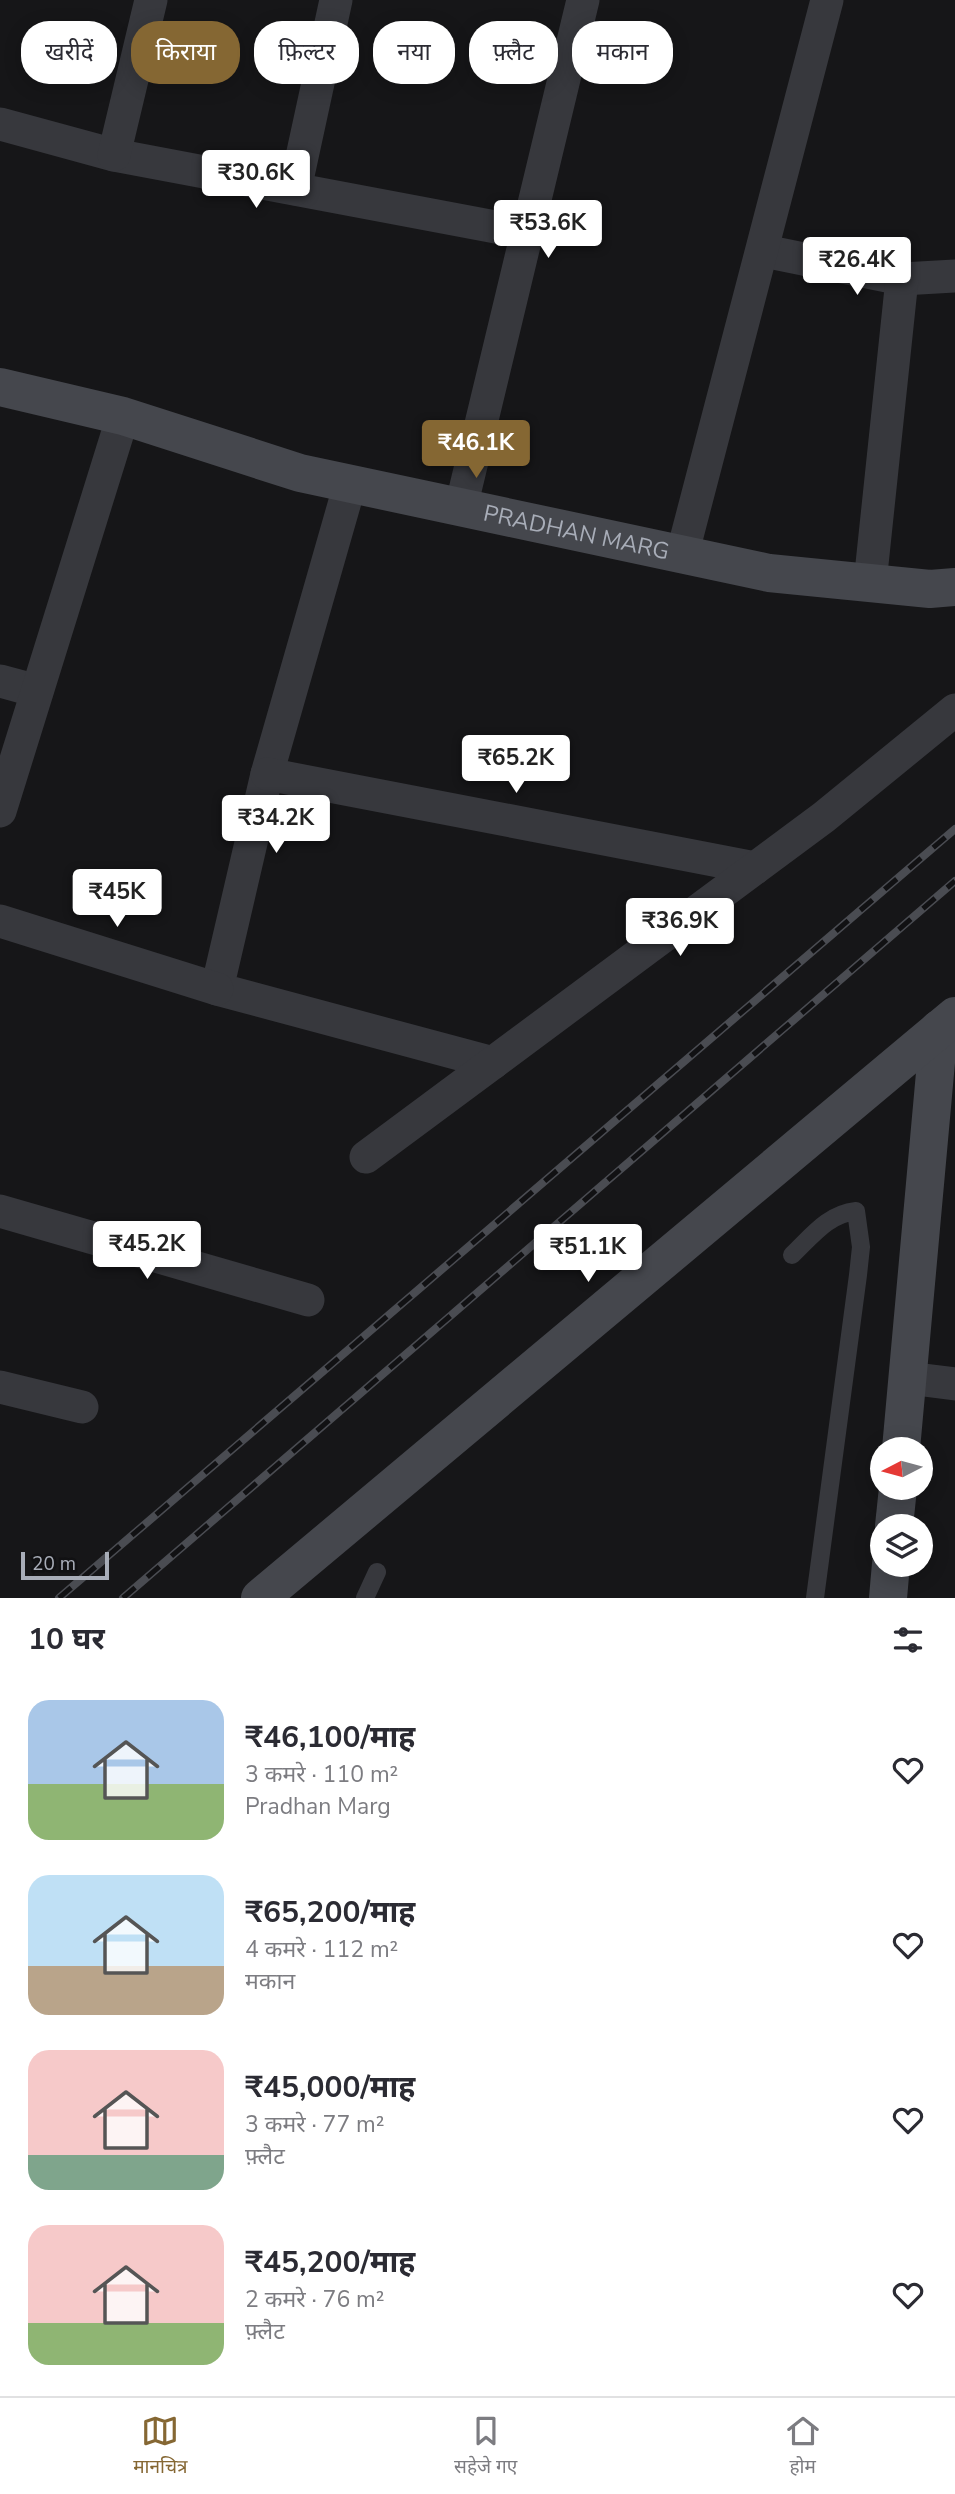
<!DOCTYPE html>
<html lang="hi">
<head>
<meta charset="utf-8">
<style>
	:root { --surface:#fff; --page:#f7f7f7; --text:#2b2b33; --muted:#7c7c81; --line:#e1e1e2; --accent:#856733 }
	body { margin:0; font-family:"Nunito Sans","Noto Sans Devanagari",sans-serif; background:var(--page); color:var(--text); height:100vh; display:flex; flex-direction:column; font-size:26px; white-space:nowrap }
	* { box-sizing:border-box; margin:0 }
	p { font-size:23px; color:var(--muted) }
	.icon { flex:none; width:38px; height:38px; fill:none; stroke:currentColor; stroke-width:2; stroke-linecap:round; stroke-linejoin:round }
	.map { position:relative; height:1598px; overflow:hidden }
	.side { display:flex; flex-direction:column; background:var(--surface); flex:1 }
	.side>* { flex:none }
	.top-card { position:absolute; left:21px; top:21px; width:914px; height:63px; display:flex; gap:14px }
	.needle { width:46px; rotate:264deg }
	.controls { position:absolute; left:870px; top:1437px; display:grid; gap:14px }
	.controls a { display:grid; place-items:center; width:63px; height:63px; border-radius:50%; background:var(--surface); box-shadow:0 4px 18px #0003; font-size:35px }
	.scale { position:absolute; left:21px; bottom:18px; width:88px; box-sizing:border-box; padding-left:7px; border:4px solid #a8adb8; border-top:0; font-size:19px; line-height:24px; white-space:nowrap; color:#a8adb8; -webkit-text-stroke:5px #111113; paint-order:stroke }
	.price { position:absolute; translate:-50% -60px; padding:0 16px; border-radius:7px; background:#fff; color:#222; font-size:23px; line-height:46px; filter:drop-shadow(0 2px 4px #0008) }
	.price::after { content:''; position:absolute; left:50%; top:42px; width:21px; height:16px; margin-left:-10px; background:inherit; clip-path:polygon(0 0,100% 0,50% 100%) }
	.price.current { background:var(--accent); color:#fff }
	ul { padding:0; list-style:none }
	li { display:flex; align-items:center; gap:21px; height:175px; padding:0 28px }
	li span { display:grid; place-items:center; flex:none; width:196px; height:140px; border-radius:21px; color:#555 }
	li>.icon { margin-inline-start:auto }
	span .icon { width:84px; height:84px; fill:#fffc; stroke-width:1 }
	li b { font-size:30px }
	h2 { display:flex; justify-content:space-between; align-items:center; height:84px; padding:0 28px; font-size:30px }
	.pill { padding:0 24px; border-radius:28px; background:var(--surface); box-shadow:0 4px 18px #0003; font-size:24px; line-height:63px }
	.pill.current { background:var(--accent); color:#fff }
	.dock { display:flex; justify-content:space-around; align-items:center; height:98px; border-top:2px solid var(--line); background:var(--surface); font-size:19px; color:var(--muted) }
	.dock a { display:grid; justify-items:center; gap:4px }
	.dock .current { color:var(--accent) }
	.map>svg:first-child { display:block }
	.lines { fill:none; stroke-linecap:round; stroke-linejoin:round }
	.lane { stroke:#37383d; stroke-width:18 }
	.street { stroke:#37383d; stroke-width:33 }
	.secondary { stroke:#45474d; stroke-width:38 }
	.rail-casing { stroke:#4a4c52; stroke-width:8 }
	.rail { stroke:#111113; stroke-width:5; stroke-dasharray:16; stroke-linecap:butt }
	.labels { text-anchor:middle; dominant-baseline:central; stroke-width:5; stroke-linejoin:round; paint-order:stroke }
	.street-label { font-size:23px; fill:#a8adb8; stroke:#111113 }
</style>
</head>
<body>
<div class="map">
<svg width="955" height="1598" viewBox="0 0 955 1598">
	<rect width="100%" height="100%" fill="#161618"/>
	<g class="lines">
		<g class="lane">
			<path d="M792,1255C812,1236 828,1214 856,1211L861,1247L858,1275L815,1598"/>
			<path d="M365,1598L377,1572"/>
		</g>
		<g class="street">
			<path d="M0,124L114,155L527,233"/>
			<path d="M114,155L151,0"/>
			<path d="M295,189L336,0"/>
			<path d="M764,251L902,279L955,276"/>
			<path d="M350,484L267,774L217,989L493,1063"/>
			<path d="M461,507L583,0"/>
			<path d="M682,555L827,0"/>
			<path d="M870,583L902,279"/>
			<path d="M0,681L37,691"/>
			<path d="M267,774L755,868"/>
			<path d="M0,811L123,416"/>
			<path d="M0,921L217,989"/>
			<path d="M366,1157L824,817L955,710"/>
			<path d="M0,1211L308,1300"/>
			<path d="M908,1378L955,1384"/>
			<path d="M0,1387L82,1407"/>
		</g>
		<g class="secondary">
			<path id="s1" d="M0,387L123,416L300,473L769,573L930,589L955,587"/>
			<path d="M901,1449L939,1029"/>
			<path d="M894,1526L898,1488"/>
			<path d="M260,1598L955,1016"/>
			<path d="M888,1598L891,1564"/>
		</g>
		<defs>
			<g id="rail">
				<path d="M59,1598L955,829"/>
				<path d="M123,1598L955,881"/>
			</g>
		</defs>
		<use href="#rail" class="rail-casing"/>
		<use href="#rail" class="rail"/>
	</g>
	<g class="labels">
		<g class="street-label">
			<text stroke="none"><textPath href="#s1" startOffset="595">PRADHAN MARG</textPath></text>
		</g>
	</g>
</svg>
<div class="controls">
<a><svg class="needle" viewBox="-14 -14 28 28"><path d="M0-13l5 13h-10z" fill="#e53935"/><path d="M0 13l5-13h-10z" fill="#7c7c81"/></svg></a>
<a><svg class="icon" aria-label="layers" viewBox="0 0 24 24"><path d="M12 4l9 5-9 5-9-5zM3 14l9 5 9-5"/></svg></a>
</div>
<div class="scale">20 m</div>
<b class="price" style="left:256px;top:210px">₹30.6K</b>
<b class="price" style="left:548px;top:260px">₹53.6K</b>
<b class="price" style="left:857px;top:297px">₹26.4K</b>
<b class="price current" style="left:476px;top:480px">₹46.1K</b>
<b class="price" style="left:516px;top:795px">₹65.2K</b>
<b class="price" style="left:276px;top:855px">₹34.2K</b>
<b class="price" style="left:117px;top:929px">₹45K</b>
<b class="price" style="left:680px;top:958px">₹36.9K</b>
<b class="price" style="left:147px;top:1281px">₹45.2K</b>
<b class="price" style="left:588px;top:1284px">₹51.1K</b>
<div class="top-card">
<a class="pill">खरीदें</a>
<a class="pill current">किराया</a>
<a class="pill">फ़िल्टर</a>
<a class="pill">नया</a>
<a class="pill">फ़्लैट</a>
<a class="pill">मकान</a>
</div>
</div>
<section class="side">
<h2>10 घर<svg class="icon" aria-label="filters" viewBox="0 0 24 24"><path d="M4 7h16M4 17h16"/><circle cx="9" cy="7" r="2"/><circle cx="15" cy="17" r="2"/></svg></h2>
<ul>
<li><span style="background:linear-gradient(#a9c7e8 60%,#8fb573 0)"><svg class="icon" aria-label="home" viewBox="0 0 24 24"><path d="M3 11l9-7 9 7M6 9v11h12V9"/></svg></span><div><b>₹46,100/माह</b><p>3 कमरे · 110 m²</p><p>Pradhan Marg</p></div><svg class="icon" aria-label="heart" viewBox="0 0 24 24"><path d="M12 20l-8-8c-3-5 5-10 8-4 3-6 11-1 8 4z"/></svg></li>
<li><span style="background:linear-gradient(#bfe0f5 65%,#b9a48a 0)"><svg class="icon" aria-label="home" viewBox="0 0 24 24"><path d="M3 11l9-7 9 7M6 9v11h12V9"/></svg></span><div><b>₹65,200/माह</b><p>4 कमरे · 112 m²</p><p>मकान</p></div><svg class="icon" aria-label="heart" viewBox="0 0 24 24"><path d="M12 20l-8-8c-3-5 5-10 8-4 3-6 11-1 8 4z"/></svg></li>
<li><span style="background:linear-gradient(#f6c9c9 75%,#7fa58c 0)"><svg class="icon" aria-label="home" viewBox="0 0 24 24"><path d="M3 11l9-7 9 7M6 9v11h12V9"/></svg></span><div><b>₹45,000/माह</b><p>3 कमरे · 77 m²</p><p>फ़्लैट</p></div><svg class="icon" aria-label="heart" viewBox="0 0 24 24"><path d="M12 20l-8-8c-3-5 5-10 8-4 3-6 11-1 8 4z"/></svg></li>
<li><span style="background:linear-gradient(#f6c9c9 70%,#8fb573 0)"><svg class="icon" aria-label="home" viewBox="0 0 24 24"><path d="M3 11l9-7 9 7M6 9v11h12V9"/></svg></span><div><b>₹45,200/माह</b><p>2 कमरे · 76 m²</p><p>फ़्लैट</p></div><svg class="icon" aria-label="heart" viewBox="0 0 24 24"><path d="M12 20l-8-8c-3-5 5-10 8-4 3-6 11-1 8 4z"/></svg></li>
</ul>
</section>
<nav class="dock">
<a class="current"><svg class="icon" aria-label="map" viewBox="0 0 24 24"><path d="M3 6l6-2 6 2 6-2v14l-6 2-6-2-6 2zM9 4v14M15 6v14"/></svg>मानचित्र</a>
<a><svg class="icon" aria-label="saved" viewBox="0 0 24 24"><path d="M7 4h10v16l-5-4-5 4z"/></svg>सहेजे गए</a>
<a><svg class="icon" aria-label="home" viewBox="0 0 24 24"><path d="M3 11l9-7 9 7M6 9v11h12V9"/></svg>होम</a>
</nav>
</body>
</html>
